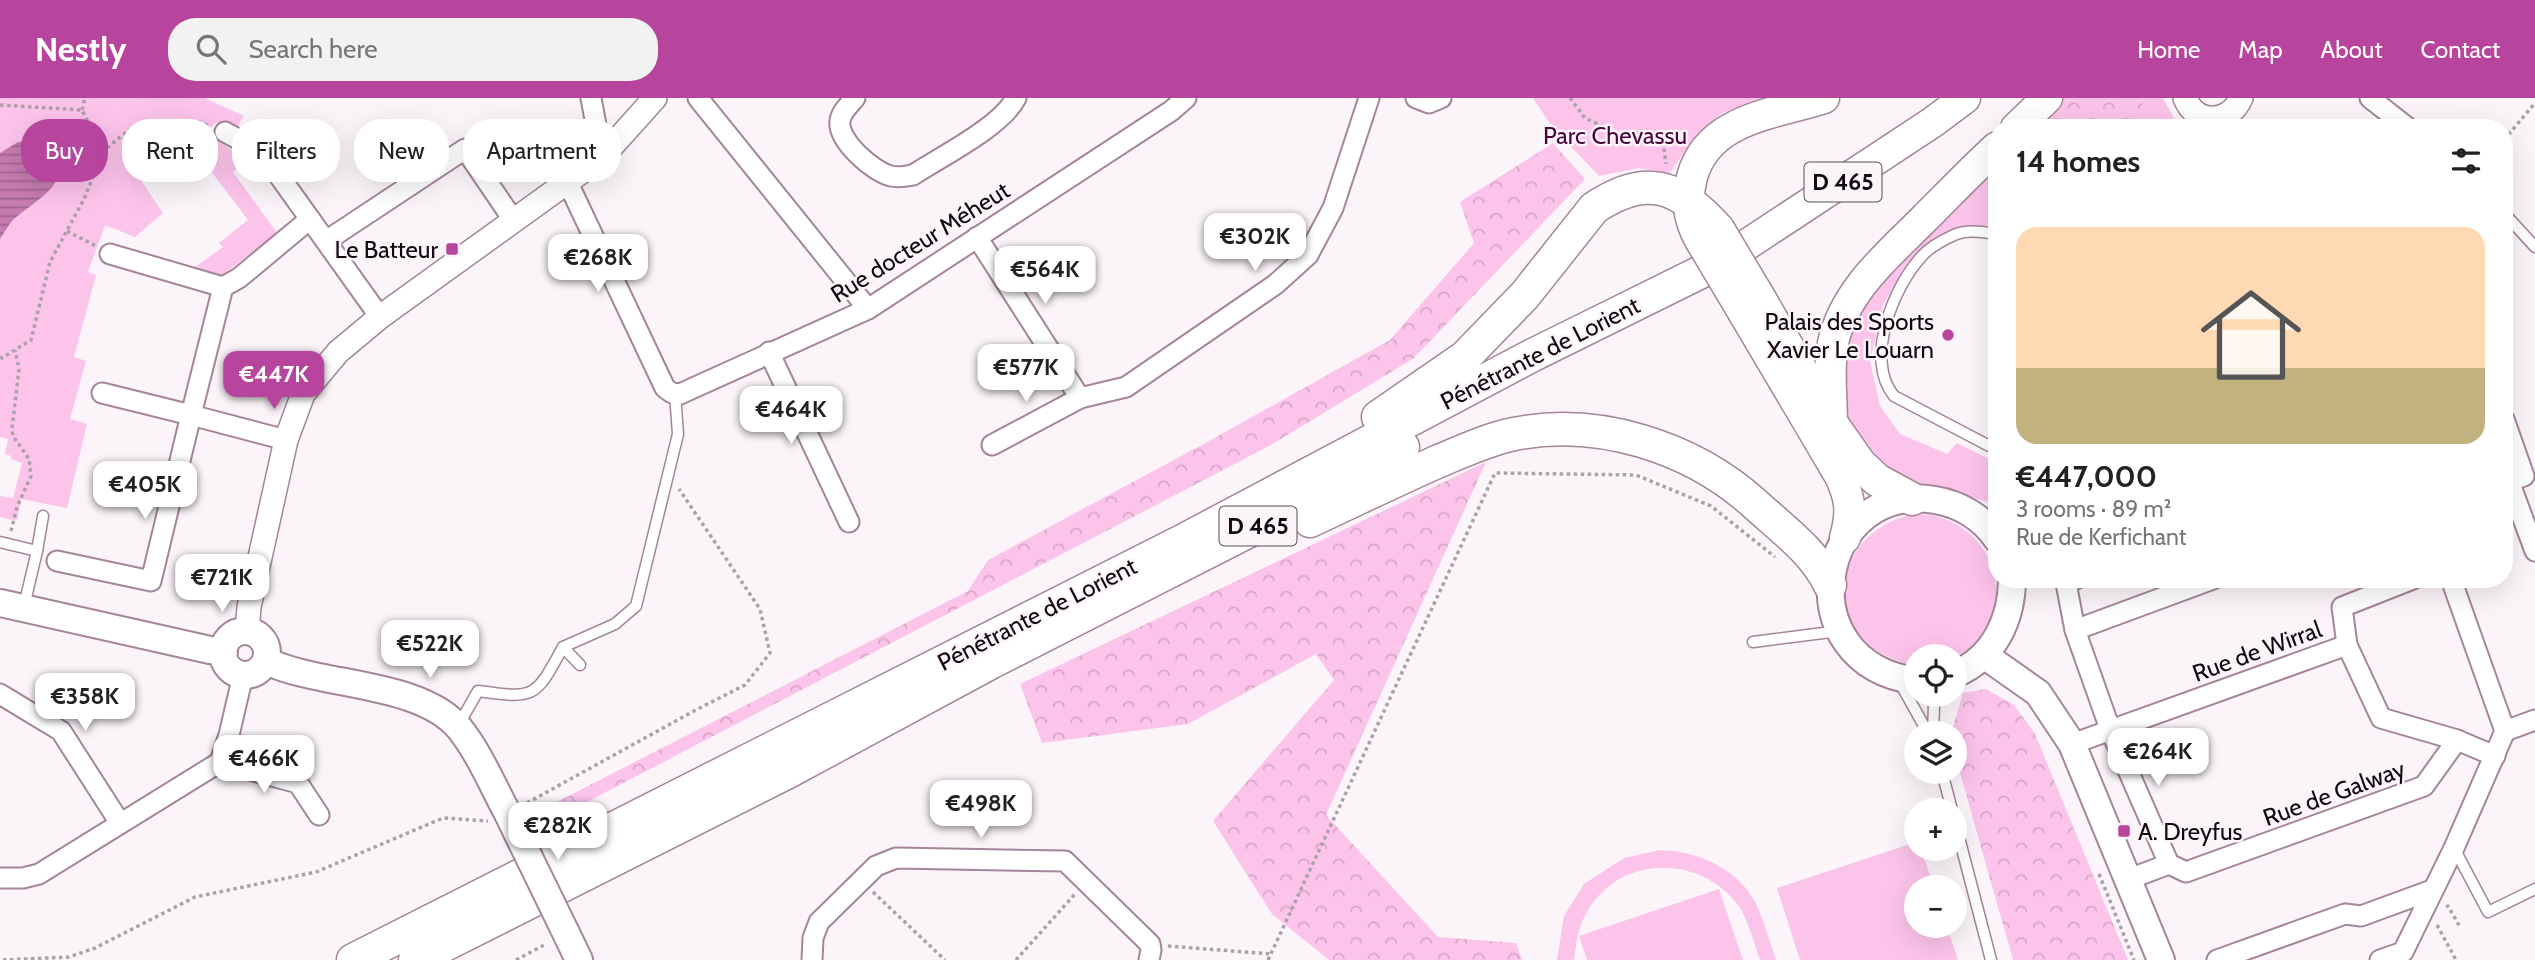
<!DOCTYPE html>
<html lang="en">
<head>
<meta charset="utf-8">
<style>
	:root { --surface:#fff; --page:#f2f2f2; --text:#222; --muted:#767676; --accent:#b8459d }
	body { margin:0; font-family:Cabin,sans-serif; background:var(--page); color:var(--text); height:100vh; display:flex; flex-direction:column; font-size:26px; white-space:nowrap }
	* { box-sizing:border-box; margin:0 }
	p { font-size:23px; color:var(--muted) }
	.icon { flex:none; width:38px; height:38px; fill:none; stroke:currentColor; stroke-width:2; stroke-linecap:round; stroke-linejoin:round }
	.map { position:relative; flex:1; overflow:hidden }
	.details { position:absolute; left:1988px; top:21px; width:525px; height:469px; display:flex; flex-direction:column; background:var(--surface); border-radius:28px; box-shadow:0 7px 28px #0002 }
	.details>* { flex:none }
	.top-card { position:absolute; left:21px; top:21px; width:665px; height:63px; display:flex; gap:14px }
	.fabs { position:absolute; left:1904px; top:546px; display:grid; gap:14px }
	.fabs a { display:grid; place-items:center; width:63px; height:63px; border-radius:50%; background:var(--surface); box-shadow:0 7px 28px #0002; font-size:35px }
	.price { position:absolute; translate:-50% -60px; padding:0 16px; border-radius:14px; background:#fff; color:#222; font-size:23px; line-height:46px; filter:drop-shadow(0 2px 4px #0008) }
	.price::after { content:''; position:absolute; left:50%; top:42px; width:21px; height:16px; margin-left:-10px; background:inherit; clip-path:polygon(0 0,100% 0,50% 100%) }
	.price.current { background:var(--accent); color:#fff }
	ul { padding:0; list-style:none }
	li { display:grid; align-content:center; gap:14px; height:371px; padding:0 28px }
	li span { display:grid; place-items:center; height:217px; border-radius:21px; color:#555 }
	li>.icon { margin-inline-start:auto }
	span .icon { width:126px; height:126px; fill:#fffc; stroke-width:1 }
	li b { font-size:30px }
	h2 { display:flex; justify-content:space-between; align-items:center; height:84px; padding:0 28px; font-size:30px }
	.pill { padding:0 24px; border-radius:28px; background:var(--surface); box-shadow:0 7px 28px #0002; font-size:24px; line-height:63px }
	.pill.current { background:var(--accent); color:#fff }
	header { display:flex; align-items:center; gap:42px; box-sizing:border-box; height:98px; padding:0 35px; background:var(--accent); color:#fff }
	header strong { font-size:33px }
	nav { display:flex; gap:38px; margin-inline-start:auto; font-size:24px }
	.search { width:490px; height:63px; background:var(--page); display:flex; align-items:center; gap:18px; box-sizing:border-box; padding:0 24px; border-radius:28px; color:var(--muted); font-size:26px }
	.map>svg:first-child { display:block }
	.green { fill:#fcc3eb }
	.forest { fill:url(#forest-crowns) }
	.water { fill:url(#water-rules) }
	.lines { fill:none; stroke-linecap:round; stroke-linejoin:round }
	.service-casing { stroke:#a4859a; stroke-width:13 }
	.minor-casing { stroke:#a4859a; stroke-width:23 }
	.tertiary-casing { stroke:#a4859a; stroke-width:26 }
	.secondary-casing { stroke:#a4859a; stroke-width:30 }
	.primary-casing { stroke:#a4859a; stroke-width:33 }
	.trunk-casing { stroke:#a4859a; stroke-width:35 }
	.path { stroke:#aba2a8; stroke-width:3.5; stroke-dasharray:3.5 3.5; stroke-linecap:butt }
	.service { stroke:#fff; stroke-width:10 }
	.minor { stroke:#fff; stroke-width:19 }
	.tertiary { stroke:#fff; stroke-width:23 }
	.secondary { stroke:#fff; stroke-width:26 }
	.primary { stroke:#fff; stroke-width:30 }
	.trunk { stroke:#fff; stroke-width:32 }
	.secondary-bridge-casing { stroke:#a4859a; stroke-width:30; stroke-linecap:butt }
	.primary-bridge-casing { stroke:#a4859a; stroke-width:33; stroke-linecap:butt }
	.trunk-bridge-casing { stroke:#a4859a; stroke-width:35; stroke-linecap:butt }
	.secondary-bridge { stroke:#fff; stroke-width:26 }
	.primary-bridge { stroke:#fff; stroke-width:30 }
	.trunk-bridge { stroke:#fff; stroke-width:32 }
	.poi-dot { fill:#b8459d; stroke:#fbf4f9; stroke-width:2.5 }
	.labels { text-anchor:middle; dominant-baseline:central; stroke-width:5; stroke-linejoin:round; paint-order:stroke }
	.shield { fill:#fbf4f9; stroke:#594f56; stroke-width:2 }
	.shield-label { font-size:23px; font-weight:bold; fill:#130810 }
	.park-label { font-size:24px; fill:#4a043d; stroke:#fbf4f9 }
	.street-label { font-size:24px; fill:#130810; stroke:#fbf4f9 }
	.poi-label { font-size:24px; fill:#130810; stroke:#fbf4f9; text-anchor:end }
</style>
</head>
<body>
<header>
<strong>Nestly</strong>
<div class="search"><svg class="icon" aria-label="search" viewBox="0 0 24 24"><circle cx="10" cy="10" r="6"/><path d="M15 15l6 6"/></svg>Search here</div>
<nav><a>Home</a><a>Map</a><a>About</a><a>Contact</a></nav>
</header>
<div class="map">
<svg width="2535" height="862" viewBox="0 0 2535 862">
	<defs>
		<pattern id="forest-crowns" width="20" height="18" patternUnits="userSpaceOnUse" patternTransform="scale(1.75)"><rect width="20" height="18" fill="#fcc3eb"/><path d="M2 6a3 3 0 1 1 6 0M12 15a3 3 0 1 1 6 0" fill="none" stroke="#d7a6c8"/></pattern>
		<pattern id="water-rules" width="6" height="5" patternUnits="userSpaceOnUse" patternTransform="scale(1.75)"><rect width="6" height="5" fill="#c67bb1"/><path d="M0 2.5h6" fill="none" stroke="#a0638f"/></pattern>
	</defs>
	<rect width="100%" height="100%" fill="#fbf4f9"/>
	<g class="green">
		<path d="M0,0H205L244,18L235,32L217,24L206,33L246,63L233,74L277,135L221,178L191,172L223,149L219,145L248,122L210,72L212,69L191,42L140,81L163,115L135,139L105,127L88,174L96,177L74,259L86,263L70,321L87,326L67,410L21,401L17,423L0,419V398L13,400L22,365L11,361V358L5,356L8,341L0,339Z"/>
		<path d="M1533,0H1765L1722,15L1693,41L1670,75L1639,70L1599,78L1553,30Z"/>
		<path d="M2058,0H2163L2179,30H2028Z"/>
		<path d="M1997,61V99L1994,103L1997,105V124L1994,127L1949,132L1907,165L1883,207L1870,264L1880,308L1900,336L1947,356L1957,345L1997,365V407L1934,388H1909L1864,361L1841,308L1840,250L1862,200Z"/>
		<path d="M1914,416C1972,414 2015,473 1988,527C1981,539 1971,551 1958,557C1949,561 1928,558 1916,558V567C1823,553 1820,436 1914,416Z"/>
		<path d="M1916,744V751H1921L1934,789H1916V828H1947L1958,862H1800L1777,790Z"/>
		<path d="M1660,752C1700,753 1741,772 1758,810C1765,827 1770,845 1776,862H1760C1753,843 1748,819 1735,803C1694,755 1616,759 1586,816C1578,830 1576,846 1574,862H1557L1564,818L1584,786L1624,760Z"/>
		<path d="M1719,791L1743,862H1587L1579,838Z"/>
	</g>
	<g class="forest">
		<path d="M2071,0H2142L2141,3L2157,30H2109L2088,24L2067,30H2039L2058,8Z"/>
		<path d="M1553,45L1585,81L1414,260L1271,347L558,719L551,707L968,493L988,462L1209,343L1390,242L1474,145L1460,104Z"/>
		<path d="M1486,364L1326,717L1438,839L1516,845L1522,862H1329L1272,816L1213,723L1334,582L1316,556L1188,626L1042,645L1020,586Z"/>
		<path d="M1986,591L2014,607L2035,636L2128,862H2013L1955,657V635H1951L1963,595Z"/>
	</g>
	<path class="water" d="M35,41C46,44 56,49 59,61C67,90 29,106 12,123C8,128 4,135 0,141V55L18,44Z"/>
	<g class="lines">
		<defs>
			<g id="service">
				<path d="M2504,115L2535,149"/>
				<path d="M1997,136C1983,134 1967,131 1954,137C1943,142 1929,150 1922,158C1893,189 1864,262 1894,298L1997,352"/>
				<path d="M0,444L37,453L24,508"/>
				<path d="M37,453L43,418"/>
				<path d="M1753,544L1839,533"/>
				<path d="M563,549L615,526L636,508L678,336L675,296"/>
				<path d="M1899,583L1928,635"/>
				<path d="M458,628L478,593C536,601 535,600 563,549L580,567"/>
				<path d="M1933,635L1934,607L1939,597"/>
				<path d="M1942,674L1952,712"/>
				<path d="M1955,724L1991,862"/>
				<path d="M2454,750L2488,814L2535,791"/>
			</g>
			<g id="minor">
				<path d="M591,0L602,59"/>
				<path d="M698,0L868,211"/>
				<path d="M855,0C849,7 841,14 840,23C837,42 873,74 891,78C898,80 905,78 913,77C942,58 1001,29 1016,0"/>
				<path d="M1416,0L1429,5L1441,0"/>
				<path d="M2370,0L2408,30"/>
				<path d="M225,34L262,54L380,219"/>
				<path d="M568,85L665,290L672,295L680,296L868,211L1171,13L1186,0"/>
				<path d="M977,139L1080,300"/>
				<path d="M326,143L465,51L514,123"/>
				<path d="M110,156L223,189"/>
				<path d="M769,254L849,424"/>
				<path d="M2504,321L2524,378L2504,385"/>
				<path d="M286,342L191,317L223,189L239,180L310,121"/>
				<path d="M992,347L1080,300L1126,289L1276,186L1308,157L1333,110L1369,0"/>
				<path d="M2509,383L2535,453"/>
				<path d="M57,463L151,483L191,317L102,295"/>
				<path d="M2076,481L2066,485L2075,532L2110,631L2169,766"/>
				<path d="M2075,532L2213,481"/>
				<path d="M2347,547L2342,509L2413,481"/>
				<path d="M0,596L61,633L120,725"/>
				<path d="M2505,633L2535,622"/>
				<path d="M2072,646L2347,547L2381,620L2457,642"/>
				<path d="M220,664L298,685L319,717"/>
				<path d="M0,780H23L39,776L220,664L229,637L243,577"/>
				<path d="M2129,781L2169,766L2186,774L2424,688L2457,642L2495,658"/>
				<path d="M812,862L813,840L819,824L876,768L896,760L1065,763L1150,846L1151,852L1149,862"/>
				<path d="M2217,862L2345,816L2361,818L2432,792"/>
				<path d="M2380,862L2403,854L2454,750L2505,633L2451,481"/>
			</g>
			<g id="tertiary">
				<path d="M2185,0C2196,28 2230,26 2241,0"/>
				<path d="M247,533L249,509L286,342L303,296L338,254L380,219L602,59L655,0"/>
			</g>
			<g id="secondary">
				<path d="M0,505L210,552L224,553"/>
				<circle cx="245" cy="555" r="22"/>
				<path d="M1984,557L2038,595L2072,646L2161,862"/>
				<path d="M266,563C321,589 421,583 460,631C479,655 492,686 507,714"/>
				<path d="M1955,576C1994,560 2012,521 2012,481"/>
				<path d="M1916,583C1783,564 1818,382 1935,402C1960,406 1983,420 1997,441"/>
				<path d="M566,835L579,862"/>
			</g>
			<g id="primary">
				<path d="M2016,30L2047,0"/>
				<path d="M1700,142C1688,121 1686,102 1692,79C1708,20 1775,16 1824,0"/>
				<path d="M1719,165L1933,24L1965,0"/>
				<path d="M1743,214L1840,378C1851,402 1852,414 1845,440"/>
				<path d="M1832,326C1832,299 1828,271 1833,245C1844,193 1889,156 1924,121C1948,97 1972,72 1997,49"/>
			</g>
			<g id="trunk">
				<path d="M1761,203L1832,326L1860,366L1877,382L1912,401"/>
				<path d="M1378,319L1465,259L1525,197L1594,110C1646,75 1678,87 1718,131"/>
				<path d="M1310,423C1353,403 1396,382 1439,363C1463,353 1489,341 1514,336C1598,319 1692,349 1755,406C1782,431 1814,453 1830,487"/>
				<path d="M353,862L1182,443L1531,258L1719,165"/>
				<path d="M415,862L788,674L992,564L1296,409L1403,349"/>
			</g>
		</defs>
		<use href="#service" class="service-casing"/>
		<use href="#minor" class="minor-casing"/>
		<use href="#tertiary" class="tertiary-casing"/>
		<use href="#secondary" class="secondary-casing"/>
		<use href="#primary" class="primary-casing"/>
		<use href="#trunk" class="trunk-casing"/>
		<g class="path">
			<path d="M1570,0L1585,20L1623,38L1645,32L1663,42L1666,66"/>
			<path d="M0,7L82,12L103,53"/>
			<path d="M82,12L85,0"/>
			<path d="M2504,42L2535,5"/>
			<path d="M67,133L96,148"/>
			<path d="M0,259L2,260L31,242L50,164L84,101L103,53L129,32L161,24H200L210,28"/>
			<path d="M11,433L17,409L31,378L29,361L13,338L12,331L19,271L15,252"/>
			<path d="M527,705L692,614L745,587L770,555L760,511L679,391"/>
			<path d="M2099,776L2134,862"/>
			<path d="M873,794L945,862"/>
			<path d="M2446,809L2448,808L2460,829"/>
			<path d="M2437,827L2456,862"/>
			<path d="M1168,848L1271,856"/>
			<path d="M3,862L69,859L95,850L195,799L316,774L443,720L488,723"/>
			<path d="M516,862L546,846"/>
			<path d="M1016,862L1075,796"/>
			<path d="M1268,862L1495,375L1636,377L1711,408L1775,459"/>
		</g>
		<use href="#service" class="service"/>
		<use href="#minor" class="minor"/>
		<use href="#tertiary" class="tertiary"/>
		<use href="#secondary" class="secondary"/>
		<use href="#primary" class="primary"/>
		<use href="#trunk" class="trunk"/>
		<defs>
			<path id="secondary-bridge" d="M507,714L566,835"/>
			<path id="primary-bridge" d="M1700,142L1743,214"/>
			<path id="trunk-bridge" d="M1718,131L1761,203"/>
		</defs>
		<use href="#secondary-bridge" class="secondary-bridge-casing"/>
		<use href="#primary-bridge" class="primary-bridge-casing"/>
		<use href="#trunk-bridge" class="trunk-bridge-casing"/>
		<use href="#secondary-bridge" class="secondary-bridge"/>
		<use href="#primary-bridge" class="primary-bridge"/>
		<use href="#trunk-bridge" class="trunk-bridge"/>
	</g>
	<g class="poi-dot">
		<rect x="445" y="144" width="14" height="14" rx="3.5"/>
		<circle cx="1948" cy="237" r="7"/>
		<rect x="2117" y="726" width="14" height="14" rx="3.5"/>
	</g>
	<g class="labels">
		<g class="shield">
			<rect x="1804.5" y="64.5" width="77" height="39" rx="5"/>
			<rect x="1219.5" y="408.5" width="77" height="39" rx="5"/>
		</g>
		<g class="shield-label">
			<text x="1843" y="84">D 465</text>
			<text x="1258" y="428">D 465</text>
		</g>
		<g class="park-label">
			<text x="1615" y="37">Parc Chevassu</text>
		</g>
		<g class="street-label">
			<text transform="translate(920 144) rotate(-32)">Rue docteur Méheut</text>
			<text transform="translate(1540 255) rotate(-27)">Pénétrante de Lorient</text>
			<text transform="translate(1037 516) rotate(-27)">Pénétrante de Lorient</text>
			<text transform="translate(2257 553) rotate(-20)">Rue de Wirral</text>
			<text transform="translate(2334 695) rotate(-20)">Rue de Galway</text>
		</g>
		<g class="poi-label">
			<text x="438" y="151">Le Batteur</text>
			<text x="1934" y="223">Palais des Sports<tspan x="1934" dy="28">Xavier Le Louarn</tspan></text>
			<text x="2138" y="733" text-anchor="start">A. Dreyfus</text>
		</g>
	</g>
</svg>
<div class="fabs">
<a><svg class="icon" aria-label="locate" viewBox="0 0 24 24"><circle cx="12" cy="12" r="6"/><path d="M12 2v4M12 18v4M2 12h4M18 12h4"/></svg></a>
<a><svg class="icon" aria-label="layers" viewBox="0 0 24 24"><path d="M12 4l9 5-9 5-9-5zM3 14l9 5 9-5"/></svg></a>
<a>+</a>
<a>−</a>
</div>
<b class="price" style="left:1255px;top:175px">€302K</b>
<b class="price" style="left:598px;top:196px">€268K</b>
<b class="price" style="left:1045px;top:208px">€564K</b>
<b class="price" style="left:1026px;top:306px">€577K</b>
<b class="price current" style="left:274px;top:313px">€447K</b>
<b class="price" style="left:791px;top:348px">€464K</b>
<b class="price" style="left:145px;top:423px">€405K</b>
<b class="price" style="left:222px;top:516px">€721K</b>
<b class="price" style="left:430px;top:582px">€522K</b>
<b class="price" style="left:85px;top:635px">€358K</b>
<b class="price" style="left:2158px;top:690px">€264K</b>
<b class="price" style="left:264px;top:697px">€466K</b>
<b class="price" style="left:981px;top:742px">€498K</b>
<b class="price" style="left:558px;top:764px">€282K</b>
<div class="top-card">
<a class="pill current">Buy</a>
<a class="pill">Rent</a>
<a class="pill">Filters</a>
<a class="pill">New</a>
<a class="pill">Apartment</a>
</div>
<section class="details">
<h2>14 homes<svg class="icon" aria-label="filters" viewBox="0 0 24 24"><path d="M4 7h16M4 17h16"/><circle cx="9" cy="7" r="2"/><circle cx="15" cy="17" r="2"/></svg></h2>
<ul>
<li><span style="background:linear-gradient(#ffd9b3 65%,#c2b280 0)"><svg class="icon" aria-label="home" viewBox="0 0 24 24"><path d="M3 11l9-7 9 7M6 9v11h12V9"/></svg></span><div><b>€447,000</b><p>3 rooms · 89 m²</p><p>Rue de Kerfichant</p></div></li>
</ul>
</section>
</div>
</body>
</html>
